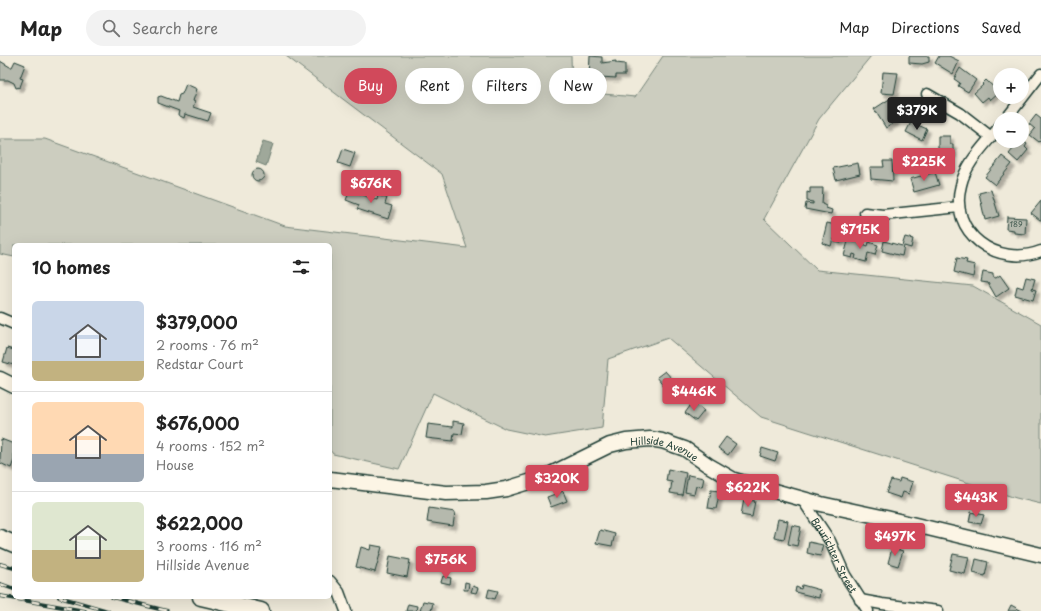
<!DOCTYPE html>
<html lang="en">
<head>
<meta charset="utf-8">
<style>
	:root { --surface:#fff; --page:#f2f2f2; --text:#222; --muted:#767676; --line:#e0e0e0; --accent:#d1495b }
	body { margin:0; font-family:"Playpen Sans",sans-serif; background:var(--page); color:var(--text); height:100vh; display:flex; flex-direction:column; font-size:15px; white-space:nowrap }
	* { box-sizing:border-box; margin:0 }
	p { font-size:13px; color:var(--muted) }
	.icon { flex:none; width:22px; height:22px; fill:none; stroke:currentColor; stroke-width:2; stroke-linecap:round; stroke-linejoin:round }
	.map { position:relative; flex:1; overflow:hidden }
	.details { position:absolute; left:12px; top:187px; width:320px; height:356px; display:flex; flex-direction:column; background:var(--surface); border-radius:6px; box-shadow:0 4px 16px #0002 }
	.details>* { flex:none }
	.hud { position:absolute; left:344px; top:12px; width:380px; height:36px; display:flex; gap:8px }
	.buttons { position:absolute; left:993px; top:12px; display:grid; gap:8px }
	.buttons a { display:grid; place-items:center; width:36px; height:36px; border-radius:50%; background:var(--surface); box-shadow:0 4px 16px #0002; font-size:20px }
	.price { position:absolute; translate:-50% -34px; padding:0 9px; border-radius:4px; background:var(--accent); color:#fff; font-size:13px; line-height:26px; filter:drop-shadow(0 1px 2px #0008) }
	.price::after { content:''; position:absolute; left:50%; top:24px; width:12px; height:9px; margin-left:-6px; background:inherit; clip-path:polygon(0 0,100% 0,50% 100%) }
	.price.on { background:#222; color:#fff }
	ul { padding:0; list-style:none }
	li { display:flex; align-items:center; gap:12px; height:100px; padding:0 20px }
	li+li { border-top:1px solid var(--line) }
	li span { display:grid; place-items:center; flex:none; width:112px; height:80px; border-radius:6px; color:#555 }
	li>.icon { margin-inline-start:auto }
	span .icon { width:48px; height:48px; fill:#fffc; stroke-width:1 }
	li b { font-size:17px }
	h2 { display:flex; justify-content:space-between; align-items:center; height:48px; padding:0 20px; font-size:17px }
	.tag { padding:0 14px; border-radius:18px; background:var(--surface); box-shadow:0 4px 16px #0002; font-size:14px; line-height:36px }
	.tag.on { background:var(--accent); color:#fff }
	header { display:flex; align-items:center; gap:24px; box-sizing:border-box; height:56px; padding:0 20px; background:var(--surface); border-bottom:1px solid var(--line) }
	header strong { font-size:19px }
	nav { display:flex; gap:22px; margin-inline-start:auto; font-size:14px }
	.search { width:280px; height:36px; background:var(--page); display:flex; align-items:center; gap:10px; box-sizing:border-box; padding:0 14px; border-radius:22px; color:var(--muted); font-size:15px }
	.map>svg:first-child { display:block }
	.green { fill:#cccdbf; stroke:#76857a }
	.water { fill:#9fa89a; stroke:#6c7d71 }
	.building { fill:#b5b9ad; stroke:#1f3d34; filter:url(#shadow) }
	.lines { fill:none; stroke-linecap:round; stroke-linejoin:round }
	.street-casing { stroke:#1f3d34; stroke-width:13 }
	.secondary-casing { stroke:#1f3d34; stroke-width:17 }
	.primary-casing { stroke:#1f3d34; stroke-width:19 }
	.street { stroke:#fcf5e5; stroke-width:10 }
	.secondary { stroke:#fcf5e5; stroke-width:14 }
	.primary { stroke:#fcf5e5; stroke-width:16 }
	.rail-casing { stroke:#1f3d34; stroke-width:4 }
	.rail { stroke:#fcf5e5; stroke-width:2.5; stroke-dasharray:8; stroke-linecap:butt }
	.labels { text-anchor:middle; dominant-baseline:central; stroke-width:3.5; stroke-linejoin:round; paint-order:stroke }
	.number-label { font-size:8px; fill:#445c52 }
	.street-label { font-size:10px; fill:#1f3d34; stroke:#fcf5e5 }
</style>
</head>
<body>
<header>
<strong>Map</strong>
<div class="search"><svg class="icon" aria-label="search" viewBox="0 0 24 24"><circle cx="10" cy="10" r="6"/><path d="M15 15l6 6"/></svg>Search here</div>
<nav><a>Map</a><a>Directions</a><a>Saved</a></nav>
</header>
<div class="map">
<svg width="1041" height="555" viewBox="0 0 1041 555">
	<defs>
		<filter id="shadow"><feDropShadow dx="3.5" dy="3.5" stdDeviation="1" flood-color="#0004"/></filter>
	</defs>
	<rect width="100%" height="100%" fill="#efeada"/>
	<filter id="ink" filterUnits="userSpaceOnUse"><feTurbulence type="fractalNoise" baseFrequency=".025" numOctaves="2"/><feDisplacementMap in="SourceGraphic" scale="8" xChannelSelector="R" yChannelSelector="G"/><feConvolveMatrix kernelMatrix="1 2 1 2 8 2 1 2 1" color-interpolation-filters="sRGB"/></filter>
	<g filter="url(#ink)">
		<path class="green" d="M286,0H571L572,35L635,41L663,0H871L819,63L764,163L817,214L973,230L1041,268V448L1016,442L761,361L668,282L608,303L602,372L545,381L506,373L433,337L399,413L333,398L330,394V189H14V201L0,198V83H45L285,170L467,192L442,118Z"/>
		<path class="water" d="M263,85L273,88L266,110L256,106Z"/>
		<g class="building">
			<path d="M590,0L602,1V7L616,5V7L625,8V19H616V22L600,21V26H593V21H589Z"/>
			<path d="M909,0H929V6L922,8L909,7Z"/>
			<path d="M939,0H949L959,5L953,18L935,7Z"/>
			<path d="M0,5L10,11H12L15,5L25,9L20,22L23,23L20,31L16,32L14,27L8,24H0Z"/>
			<path d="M960,12L976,24L968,36L958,30L960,27L954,23Z"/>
			<path d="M883,16L898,17L894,38L881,37Z"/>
			<path d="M986,24L999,36L990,44L988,41L982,46L974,37L983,29L982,28Z"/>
			<path d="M186,28L197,33L193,45L195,46L193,51L211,57L208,65L185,58L184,62L178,59L179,55L158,47V41L161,40L177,46L179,39L182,38Z"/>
			<path d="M891,42L897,52L890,57L896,66L886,72L874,53Z"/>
			<path d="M1036,59L1041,63V84L1039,86L1030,79L1035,73L1029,68Z"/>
			<path d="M911,66L927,73L922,84L906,76Z"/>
			<path d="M938,80H950V88H953V98H938Z"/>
			<path d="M1022,84L1027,88L1025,91L1028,94L1018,106L1009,98L1013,93L1011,91L1015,85Z"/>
			<path d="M343,93L355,97L350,111L338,107Z"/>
			<path d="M1002,100L1012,108L995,129L985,121Z"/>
			<path d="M883,105H892L893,125L871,123L870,111H884Z"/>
			<path d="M858,107L860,118L836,124L833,112Z"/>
			<circle cx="258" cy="119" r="6"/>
			<path d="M935,116L939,129L914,136L910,123Z"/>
			<path d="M810,132H823L822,148L826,150V152L832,154L831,158L805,153L806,147L813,148V146L807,145V136L810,137Z"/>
			<path d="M350,134L377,144L378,139L387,142L385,148L392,150L388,163L357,153L359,149L346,144Z"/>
			<path d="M991,134L999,160L985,164L979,137Z"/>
			<path d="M1041,145V164H1040L1031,157Z"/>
			<path d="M1007,161L1026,162L1025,178L1014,177V174L1006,173Z"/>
			<path d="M827,167L836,169L834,176L844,178L841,187L835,186L836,184L833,183L831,190L822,187Z"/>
			<path d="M905,181L913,183L911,192L904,190L902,200L882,195L884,185L902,190Z"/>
			<path d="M848,185L855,186L856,185L868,190L869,186L878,189L875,199L868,197L866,206L855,203L856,199L853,198L852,202L844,200Z"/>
			<path d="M957,202L967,204L966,207L975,209L973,221L954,216Z"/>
			<path d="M983,216L993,218V221L996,222L1000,219L1009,232L996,241L988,227L981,226Z"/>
			<path d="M1026,221L1035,223L1032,233L1036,234L1033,244L1015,239L1017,230L1023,232Z"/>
			<path d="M7,292L14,294V309L3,306Z"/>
			<path d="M665,315L673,324L665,331L657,321Z"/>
			<path d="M693,346L704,355L696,365L685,357Z"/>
			<path d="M453,365L464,367L462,378L454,377L453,385L426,382L428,368L453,371Z"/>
			<path d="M726,381L736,388L728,399L718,392Z"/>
			<path d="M1,383L14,388V404L11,412L0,407Z"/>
			<path d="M762,392L778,397L775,405L760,400Z"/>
			<path d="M668,413L686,417L682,439L670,437L672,426L666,425Z"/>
			<path d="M688,419L704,422L702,431L696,430L694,438L685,436Z"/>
			<path d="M900,422L913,426L909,438L903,436L901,442L886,437L891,424L899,426Z"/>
			<path d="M711,434L720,435L716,453L708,452Z"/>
			<path d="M563,435L567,445L551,451L547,441Z"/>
			<path d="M744,443L755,445L752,461L741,459Z"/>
			<path d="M429,452L455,456L453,470L427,466Z"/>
			<path d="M971,456L984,459L981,468L969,466Z"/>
			<path d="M778,463L788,465L784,483L774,481Z"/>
			<path d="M792,469L801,471L797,490L788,488Z"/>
			<path d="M600,474L615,478L612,490L596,487Z"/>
			<path d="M809,486L823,489L820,500L807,497Z"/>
			<path d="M371,489L382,491L375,516L356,511L361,491L370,494Z"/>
			<path d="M892,492L903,495L898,510L888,507Z"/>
			<path d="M953,498L969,501L965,518L949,514Z"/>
			<path d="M390,500L410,504L407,521L387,517Z"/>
			<path d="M976,503L988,506L985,520L973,517Z"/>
			<path d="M443,520L451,522L450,528L441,526Z"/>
			<path d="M465,526L469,527L468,534H464Z"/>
			<path d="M802,529L820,534L819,542L795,536L796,531L801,533Z"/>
			<path d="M473,530L478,532L476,537L471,536Z"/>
			<path d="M489,533L498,535L495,543L487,541Z"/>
			<path d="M423,545L433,547L431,555H420Z"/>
			<path d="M408,548L417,550L416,555H406Z"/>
			<path d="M1011,549L1022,555H1008Z"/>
		</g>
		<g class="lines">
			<defs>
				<g id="street">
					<path d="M927,38L960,57L991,81"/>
					<path d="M1006,63L1041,18"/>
					<path d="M1000,70C986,88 966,106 961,129C948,177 997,212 1041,195"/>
					<path d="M865,157L883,159L959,151"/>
					<path d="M0,262L14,268"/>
					<path id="s1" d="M802,443L830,485L845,519L868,555"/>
					<path d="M330,525L339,536L346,555"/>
					<path d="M860,544L882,548L938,555"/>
				</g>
				<g id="secondary">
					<path d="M0,323L14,330"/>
					<path id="s2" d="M330,423L446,437L486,436L506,433L545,421L610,389L626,385L650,383L662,385L685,393L708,409L734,424L821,448L886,462L1041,499"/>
				</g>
				<g id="primary">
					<path d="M0,482L14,488"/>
					<path d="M201,541L261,555"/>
				</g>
			</defs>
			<use href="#street" class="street-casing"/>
			<use href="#secondary" class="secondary-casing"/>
			<use href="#primary" class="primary-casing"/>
			<use href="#street" class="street"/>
			<use href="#secondary" class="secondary"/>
			<use href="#primary" class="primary"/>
			<defs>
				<g id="rail">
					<path d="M0,508L14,512"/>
					<path d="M0,528L14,533"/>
					<path d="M0,540L85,555"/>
					<path d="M59,541L108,555"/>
					<path d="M112,541L167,555"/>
				</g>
			</defs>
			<use href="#rail" class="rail-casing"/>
			<use href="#rail" class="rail"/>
		</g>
	</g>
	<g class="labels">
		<g class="number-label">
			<text x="1016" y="168">189</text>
		</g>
		<g class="street-label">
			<text stroke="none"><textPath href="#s2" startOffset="347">Hillside Avenue</textPath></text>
			<text stroke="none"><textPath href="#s1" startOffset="65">Baurichter Street</textPath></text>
		</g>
	</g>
</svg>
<div class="buttons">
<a>+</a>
<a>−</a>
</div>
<b class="price on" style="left:917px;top:75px">$379K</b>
<b class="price" style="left:924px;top:126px">$225K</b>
<b class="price" style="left:371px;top:148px">$676K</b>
<b class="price" style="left:860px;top:194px">$715K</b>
<b class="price" style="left:694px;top:356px">$446K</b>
<b class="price" style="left:557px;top:443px">$320K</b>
<b class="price" style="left:748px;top:452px">$622K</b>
<b class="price" style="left:976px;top:462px">$443K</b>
<b class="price" style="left:895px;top:501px">$497K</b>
<b class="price" style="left:446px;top:524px">$756K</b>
<div class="hud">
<a class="tag on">Buy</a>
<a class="tag">Rent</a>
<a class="tag">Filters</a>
<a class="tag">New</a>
</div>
<section class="details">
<h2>10 homes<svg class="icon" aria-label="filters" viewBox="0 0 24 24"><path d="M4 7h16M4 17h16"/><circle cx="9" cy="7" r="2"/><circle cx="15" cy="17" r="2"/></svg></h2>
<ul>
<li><span style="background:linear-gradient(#c9d6e8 75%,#c2b280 0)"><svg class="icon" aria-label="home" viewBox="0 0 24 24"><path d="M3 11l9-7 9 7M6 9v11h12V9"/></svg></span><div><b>$379,000</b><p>2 rooms · 76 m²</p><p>Redstar Court</p></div></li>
<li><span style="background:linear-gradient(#ffd9b3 65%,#9aa5b1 0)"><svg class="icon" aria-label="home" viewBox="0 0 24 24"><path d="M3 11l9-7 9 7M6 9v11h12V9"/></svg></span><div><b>$676,000</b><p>4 rooms · 152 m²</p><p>House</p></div></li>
<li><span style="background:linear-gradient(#dfe7d0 60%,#c2b280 0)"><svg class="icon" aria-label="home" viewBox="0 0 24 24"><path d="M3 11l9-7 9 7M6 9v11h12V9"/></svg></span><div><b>$622,000</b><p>3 rooms · 116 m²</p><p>Hillside Avenue</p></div></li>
</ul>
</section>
</div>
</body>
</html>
